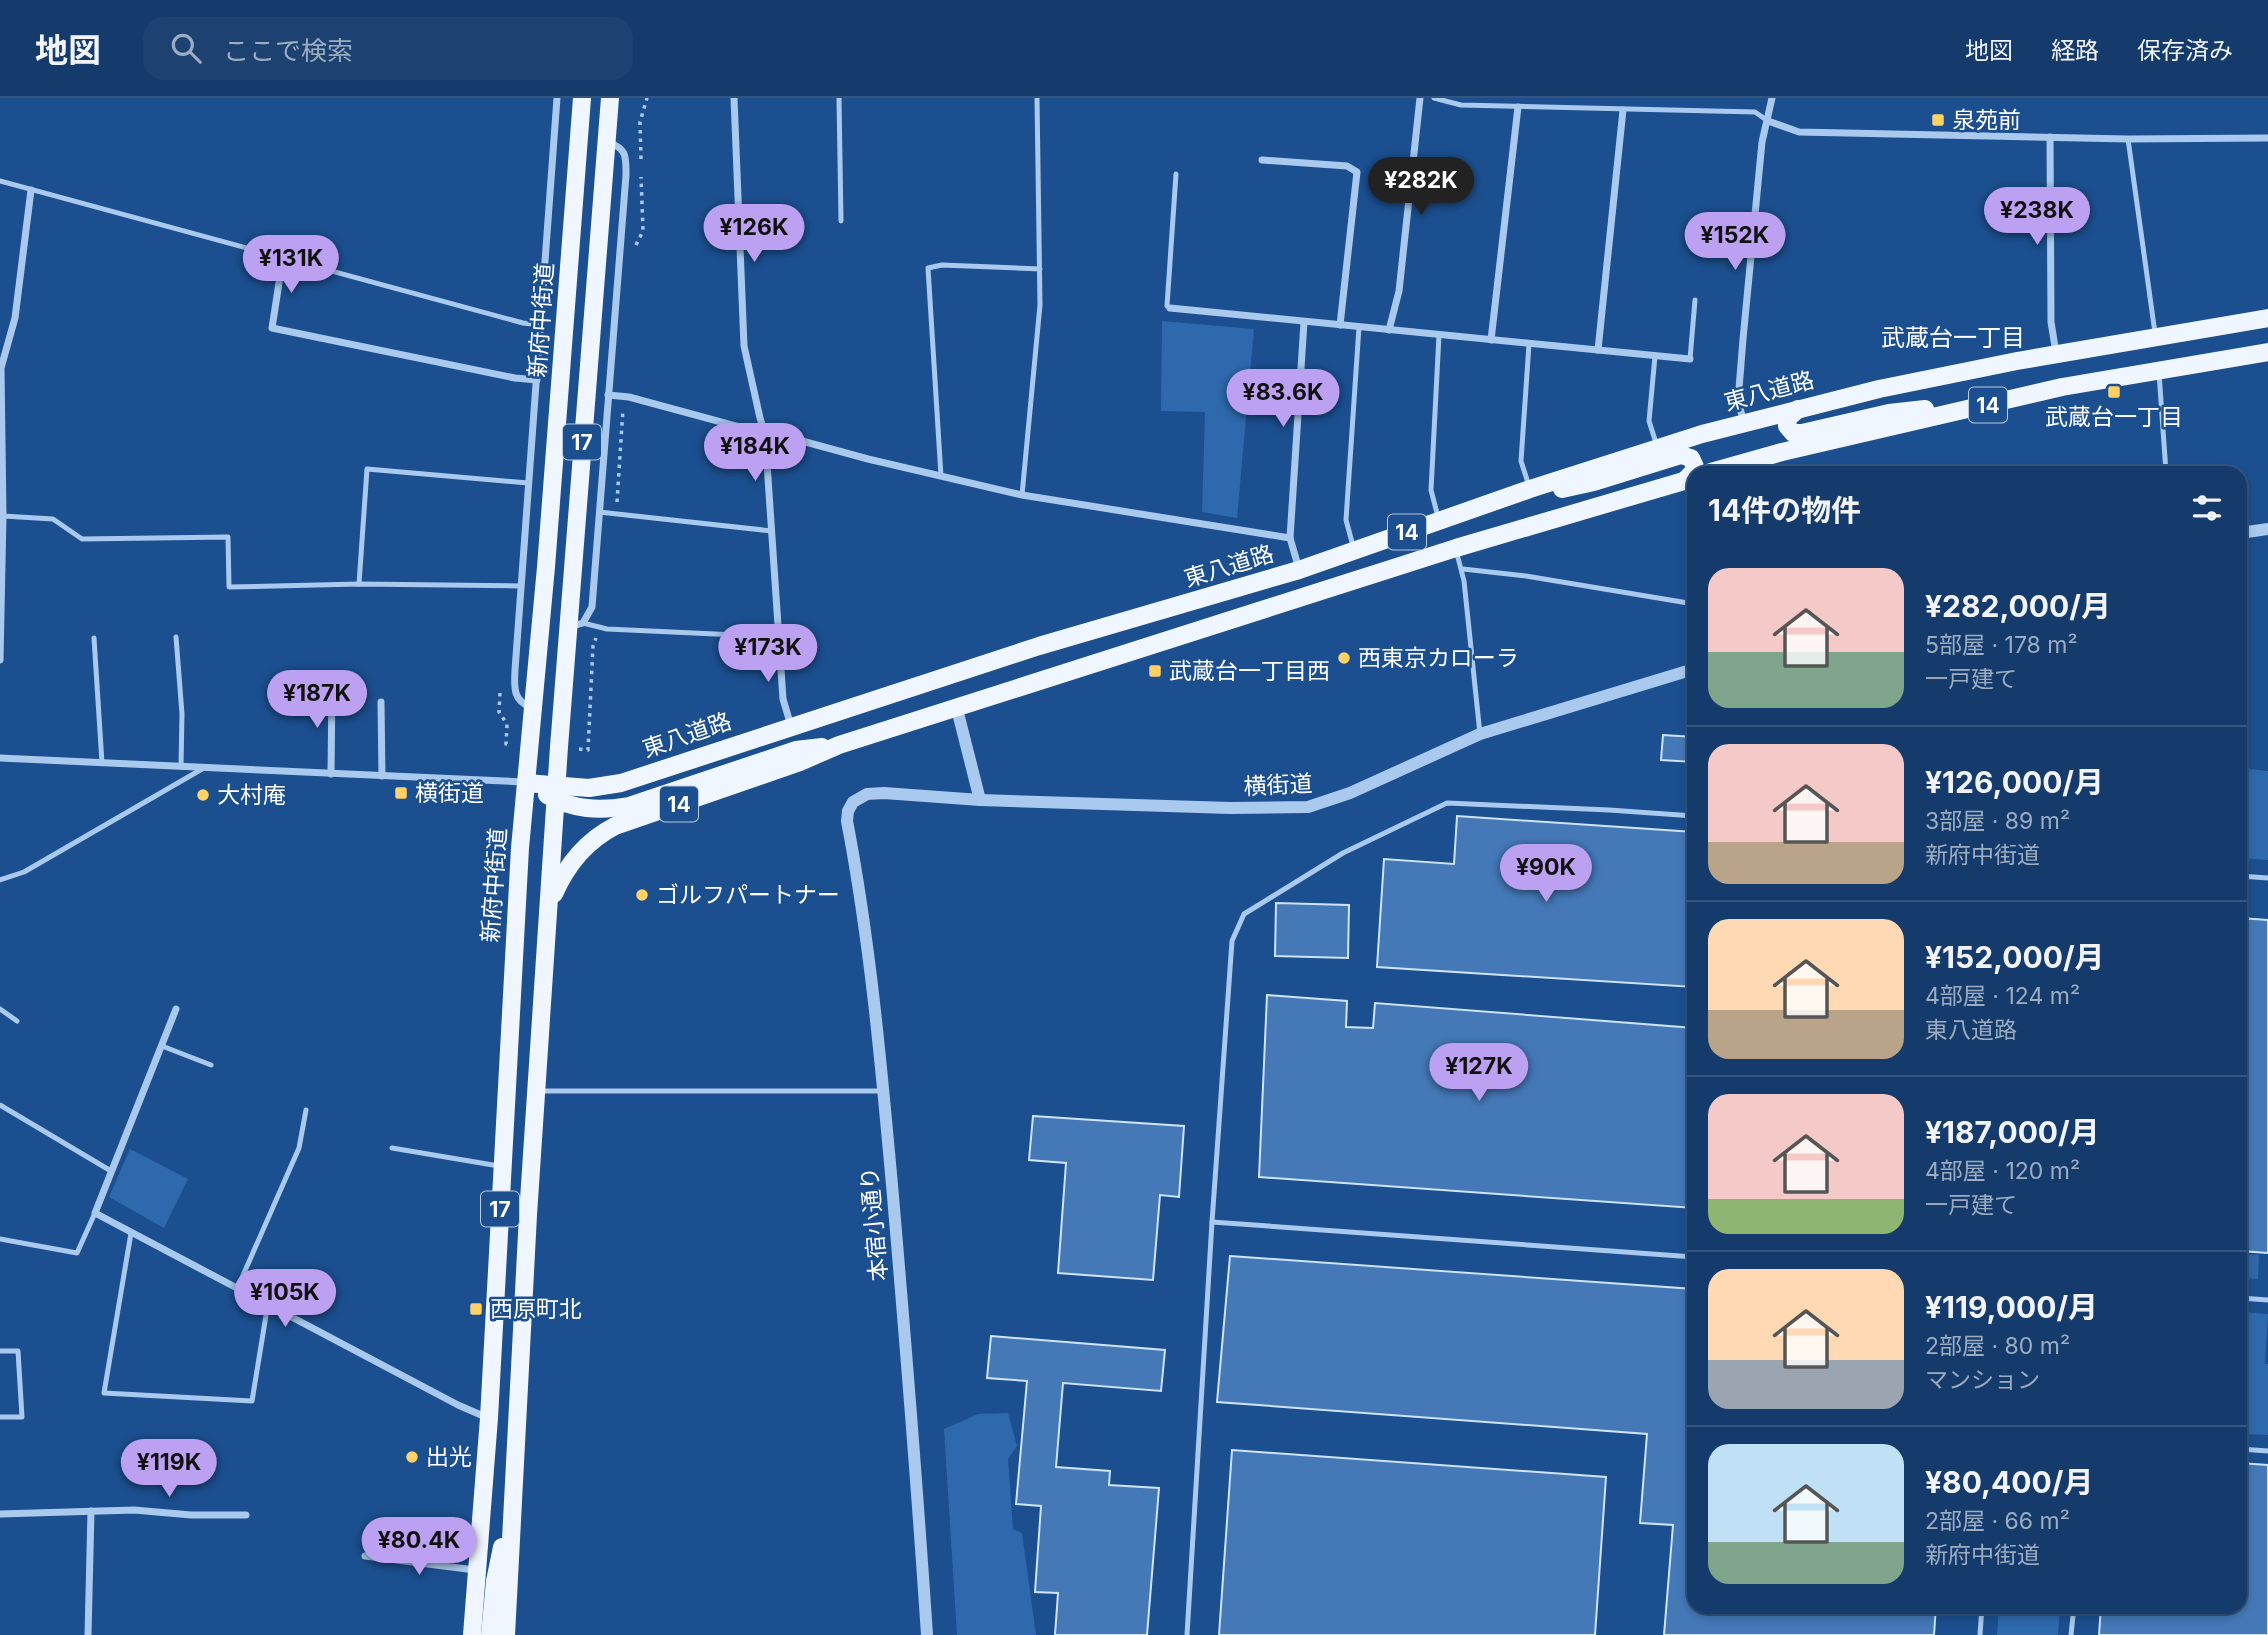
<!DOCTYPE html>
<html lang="ja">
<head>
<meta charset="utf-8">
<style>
	:root { --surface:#143b6b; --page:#1d4271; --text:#f1f3f6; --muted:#9dadc1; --line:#33557e; --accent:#bca0f2 }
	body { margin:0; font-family:Inter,"Noto Sans JP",sans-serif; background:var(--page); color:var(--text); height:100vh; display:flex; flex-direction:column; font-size:26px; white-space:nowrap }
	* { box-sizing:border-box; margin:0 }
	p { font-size:23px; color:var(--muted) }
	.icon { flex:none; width:38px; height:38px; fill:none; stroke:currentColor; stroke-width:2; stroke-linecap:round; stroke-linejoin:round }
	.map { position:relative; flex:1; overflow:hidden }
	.details { position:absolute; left:1687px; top:368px; width:560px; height:1148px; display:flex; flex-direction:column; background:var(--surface); border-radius:21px; box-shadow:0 4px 10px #0003,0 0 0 2px var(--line) }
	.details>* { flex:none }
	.price { position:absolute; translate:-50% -60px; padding:0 16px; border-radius:24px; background:var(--accent); color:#111; font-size:23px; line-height:46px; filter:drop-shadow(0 2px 4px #0008) }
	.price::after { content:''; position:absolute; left:50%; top:42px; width:21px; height:16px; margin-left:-10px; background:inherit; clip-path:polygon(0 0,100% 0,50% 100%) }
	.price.active { background:#222; color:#fff }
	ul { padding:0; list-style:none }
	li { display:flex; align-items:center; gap:21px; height:175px; padding:0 21px }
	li+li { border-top:2px solid var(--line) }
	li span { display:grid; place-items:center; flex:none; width:196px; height:140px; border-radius:21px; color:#555 }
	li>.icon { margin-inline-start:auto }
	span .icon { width:84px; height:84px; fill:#fffc; stroke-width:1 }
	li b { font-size:30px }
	h2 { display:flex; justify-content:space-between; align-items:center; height:84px; padding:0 21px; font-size:30px }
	header { display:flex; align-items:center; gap:42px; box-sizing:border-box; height:98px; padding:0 35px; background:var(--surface); border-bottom:2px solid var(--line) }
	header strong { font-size:33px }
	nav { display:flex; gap:38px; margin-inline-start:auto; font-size:24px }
	.search { width:490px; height:63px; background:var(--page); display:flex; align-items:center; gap:18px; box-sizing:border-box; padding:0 24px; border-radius:21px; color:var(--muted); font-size:26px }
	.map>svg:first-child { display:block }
	.green { fill:#2e69ad }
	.building { fill:#4478b7; stroke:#cfe3fa; stroke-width:2 }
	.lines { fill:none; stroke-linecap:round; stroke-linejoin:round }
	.path { stroke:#a9c9ee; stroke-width:3.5; stroke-dasharray:3.5 5; stroke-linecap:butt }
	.service { stroke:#a9c9ee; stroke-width:5 }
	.minor { stroke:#a9c9ee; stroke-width:7 }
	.tertiary { stroke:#a9c9ee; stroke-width:12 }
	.primary { stroke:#f0f6ff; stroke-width:18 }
	.poi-dot { fill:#ffd166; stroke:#1b4f8f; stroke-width:2.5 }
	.labels { text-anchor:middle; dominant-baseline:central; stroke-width:5; stroke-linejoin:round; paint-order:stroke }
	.shield { fill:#1b4f8f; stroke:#bbcadd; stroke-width:2 }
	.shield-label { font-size:21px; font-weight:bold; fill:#fff }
	.poi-label { font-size:23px; fill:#fff; stroke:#1b4f8f; text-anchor:start }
	.street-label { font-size:23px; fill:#fff; stroke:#1b4f8f }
	.neighbourhood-label { font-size:24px; fill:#fff; stroke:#1b4f8f }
</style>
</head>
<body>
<header>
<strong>地図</strong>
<div class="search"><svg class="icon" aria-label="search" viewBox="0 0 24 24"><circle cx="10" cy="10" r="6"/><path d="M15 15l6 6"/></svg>ここで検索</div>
<nav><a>地図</a><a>経路</a><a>保存済み</a></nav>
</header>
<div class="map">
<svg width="2268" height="1537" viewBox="0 0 2268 1537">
	<rect width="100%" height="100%" fill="#1b4f8f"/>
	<g class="green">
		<path d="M1162,223L1254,231L1237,420L1202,414L1205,314L1161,313Z"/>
		<path d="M2240,670L2268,673V762L2240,760Z"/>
		<path d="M130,1051L188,1081L164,1130L109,1099Z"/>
		<path d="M2240,1156L2259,1157L2258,1181L2240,1180Z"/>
		<path d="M2240,1214L2268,1216L2265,1266H2268V1337L2240,1336Z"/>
		<path d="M1008,1315L1017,1348L1008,1361L1013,1431L1022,1435L1036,1537H957L944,1331L978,1316Z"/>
		<path d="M1999,1509H2060L2058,1537H1997Z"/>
	</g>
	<g class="building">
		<path d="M1663,637L1694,639V664L1661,662Z"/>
		<path d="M1457,718L1694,734V889L1377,869L1384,761L1454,766Z"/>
		<path d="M1276,805L1349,807L1348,860L1275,858Z"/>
		<path d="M2240,820L2268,822V1155L2240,1153Z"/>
		<path d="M1267,897L1347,903L1346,929L1373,930L1375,905L1694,930V1110L1259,1079Z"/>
		<path d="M1033,1018L1184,1028L1179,1099L1160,1097L1153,1182L1058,1175L1066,1065L1029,1062Z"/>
		<path d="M1230,1158L1694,1191V1508H1936L1934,1537H1664L1673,1427L1640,1425L1647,1336L1217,1304Z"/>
		<path d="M991,1238L1165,1252L1161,1293L1063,1285L1056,1369L1110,1373L1109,1387L1159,1390L1147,1537H1055L1058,1495L1035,1494L1041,1408L1016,1406L1027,1283L987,1280Z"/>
		<path d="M1232,1352L1606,1379L1595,1537H1219Z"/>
		<path d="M2240,1365L2268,1367V1537H2099L2101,1508H2240Z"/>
	</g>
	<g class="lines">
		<g class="path">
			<path d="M641,61L640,24L647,0"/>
			<path d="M636,147L643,133L641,79"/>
			<path d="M617,404L623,311"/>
			<path d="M500,595L499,614L507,626L506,646H512"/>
			<path d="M579,651L588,652L593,548L596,540"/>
		</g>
		<g class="service">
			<path d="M839,0L841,123"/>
			<path d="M1434,0L1461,7L1755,14L1768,23"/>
			<path d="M2128,41L2155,235"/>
			<path d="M0,83L523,225L541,227"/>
			<path d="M1170,210L1167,208L1176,76"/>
			<path d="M1655,258L1649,323L1657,348"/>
			<path d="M1690,261L1695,202"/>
			<path d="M2159,275L2166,374"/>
			<path d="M941,378L928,170L942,167L1040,171"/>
			<path d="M1529,388L1521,363L1529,246"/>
			<path d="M1022,397L1040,207L1037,0"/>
			<path d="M599,414L772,433"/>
			<path d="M3,418L53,421L82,441L228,439L229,489L359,486L521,488"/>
			<path d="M1438,419L1431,392L1439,237"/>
			<path d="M1353,448L1346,422L1359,229"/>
			<path d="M1456,452L1464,483L1480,636"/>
			<path d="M1463,471L1526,478L1694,506"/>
			<path d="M359,486L367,371L528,385"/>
			<path d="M583,525L607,531L779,539"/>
			<path d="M176,539L182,616L181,668"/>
			<path d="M94,540L102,665"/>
			<path d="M2240,778L2268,780"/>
			<path d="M0,782L24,774L202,671"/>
			<path d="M0,911L17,923"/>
			<path d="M162,948L211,967"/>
			<path d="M538,993H881"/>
			<path d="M0,1007L111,1073"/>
			<path d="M392,1050L499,1068"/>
			<path d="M1212,1124L1694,1159"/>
			<path d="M131,1135L104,1295L252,1303L268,1205"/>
			<path d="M0,1141L77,1155L95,1115"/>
			<path d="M237,1191L299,1050L306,1012"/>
			<path d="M2240,1200L2268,1202"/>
			<path d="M0,1253H18L22,1319H0"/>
			<path d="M2240,1351L2268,1353"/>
			<path d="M1187,1537L1212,1124L1232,843L1244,816L1343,755L1447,705L1609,712L1694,718"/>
			<path d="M1980,1537L1982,1508"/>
			<path d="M2071,1537L2074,1508"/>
		</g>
		<g class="minor">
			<path d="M734,0L744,248L760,320L765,336L783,601L791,628"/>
			<path d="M1768,23L1799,34L2128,41L2268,40"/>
			<path d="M2050,39L2051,224L2056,255"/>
			<path d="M1262,62L1347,68L1357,74L1340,227"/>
			<path d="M283,159L272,230L515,280L537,282"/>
			<path d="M1170,210L1690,261"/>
			<path d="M1389,232L1399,193L1420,0"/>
			<path d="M1491,242L1518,9"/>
			<path d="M1598,252L1623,12"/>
			<path d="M608,297L629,299L765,336L780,337L868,361L1022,397L1290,440L1299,471"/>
			<path d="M1744,325L1738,303L1743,241L1762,44L1772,0"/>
			<path d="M1290,440L1304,224"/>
			<path d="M569,529L583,525L592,509L626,77C626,58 627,51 608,44"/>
			<path d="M0,562L3,418L1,270L15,220L31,92"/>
			<path d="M381,604L382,678"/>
			<path d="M532,610C513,603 514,590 515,572L557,0"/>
			<path d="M0,660L524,684"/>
			<path d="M331,676L332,588"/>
			<path d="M176,911L95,1115L458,1307L488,1320"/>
			<path d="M0,1416L134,1412L191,1417H246"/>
			<path d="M365,1458L475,1472"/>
			<path d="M88,1537L91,1413"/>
		</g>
		<g class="tertiary">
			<path d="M2240,435L2268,431"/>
			<path d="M957,611L980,702"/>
			<path d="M927,1537C917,1387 905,1237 892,1087C881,965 870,843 847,723L848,713L853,704L867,696L884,695L980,702L1230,710L1308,709L1350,695L1480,636L1694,571"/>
		</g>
		<g class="primary">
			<path d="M1798,311L1787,321V328L1793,335H1802L1889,315L1925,311"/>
			<path d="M1711,374L1782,354L2062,289L2268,254"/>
			<path d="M1562,391L1594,384L1681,357L1691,360L1695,369L1692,375L1684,383"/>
			<path d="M526,685L589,690L621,685L1039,548L1299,472L1530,391L1702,336L1879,291L2017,263L2268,220"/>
			<path d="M547,697C573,712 600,713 629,708L796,652L822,649"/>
			<path d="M554,796C567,766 586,743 615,728L800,664L839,647L1456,450L1694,380"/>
			<path d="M472,1537L489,1320L520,750L546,469L582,0"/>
			<path d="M490,1537L495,1483L502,1449"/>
			<path d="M506,1537L528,1117L559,649L610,0"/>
		</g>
	</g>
	<g class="poi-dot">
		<rect x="1931" y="15" width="14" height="14" rx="3.5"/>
		<rect x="2107" y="287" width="14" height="14" rx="3.5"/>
		<circle cx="1344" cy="560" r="7"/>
		<rect x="1148" y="566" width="14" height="14" rx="3.5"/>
		<rect x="394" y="688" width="14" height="14" rx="3.5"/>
		<circle cx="203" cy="697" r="7"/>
		<circle cx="642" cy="797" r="7"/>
		<rect x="469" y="1204" width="14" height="14" rx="3.5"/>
		<circle cx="412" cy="1359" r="7"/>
	</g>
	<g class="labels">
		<g class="shield">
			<rect x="1969" y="289.5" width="38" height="35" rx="5"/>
			<rect x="563" y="326.5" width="38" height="35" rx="5"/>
			<rect x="1388" y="416.5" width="38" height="35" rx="5"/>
			<rect x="660" y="688.5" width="38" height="35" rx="5"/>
			<rect x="481" y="1093.5" width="38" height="35" rx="5"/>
		</g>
		<g class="shield-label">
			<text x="1988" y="307">14</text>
			<text x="582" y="344">17</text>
			<text x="1407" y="434">14</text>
			<text x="679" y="706">14</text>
			<text x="500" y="1111">17</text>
		</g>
		<g class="poi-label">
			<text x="1952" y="22">泉苑前</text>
			<text x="2114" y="319" text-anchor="middle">武蔵台一丁目</text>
			<text x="1358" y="560">西東京カローラ</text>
			<text x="1169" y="573">武蔵台一丁目西</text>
			<text x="415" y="695">横街道</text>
			<text x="217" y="697">大村庵</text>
			<text x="656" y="797">ゴルフパートナー</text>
			<text x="490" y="1211">西原町北</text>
			<text x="426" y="1359">出光</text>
		</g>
		<g class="street-label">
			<text transform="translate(541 222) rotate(-86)">新府中街道</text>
			<text transform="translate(1769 293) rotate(-15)">東八道路</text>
			<text transform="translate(1229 468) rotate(-17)">東八道路</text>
			<text transform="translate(687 637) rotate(-19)">東八道路</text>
			<text transform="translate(1278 687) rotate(-3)">横街道</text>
			<text transform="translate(494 787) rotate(-86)">新府中街道</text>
			<text transform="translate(874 1126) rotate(-95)">本宿小通り</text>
		</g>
		<g class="neighbourhood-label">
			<text x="1953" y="239">武蔵台一丁目</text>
		</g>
	</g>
</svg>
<b class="price active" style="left:1421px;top:119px">¥282K</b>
<b class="price" style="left:2037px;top:149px">¥238K</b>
<b class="price" style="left:754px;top:166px">¥126K</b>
<b class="price" style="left:1735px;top:174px">¥152K</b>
<b class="price" style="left:291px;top:197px">¥131K</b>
<b class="price" style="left:1283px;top:331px">¥83.6K</b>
<b class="price" style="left:755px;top:385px">¥184K</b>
<b class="price" style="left:768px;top:586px">¥173K</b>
<b class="price" style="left:317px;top:632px">¥187K</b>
<b class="price" style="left:1546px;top:806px">¥90K</b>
<b class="price" style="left:1479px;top:1005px">¥127K</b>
<b class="price" style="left:285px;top:1231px">¥105K</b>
<b class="price" style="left:169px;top:1401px">¥119K</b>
<b class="price" style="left:419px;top:1479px">¥80.4K</b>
<section class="details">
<h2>14件の物件<svg class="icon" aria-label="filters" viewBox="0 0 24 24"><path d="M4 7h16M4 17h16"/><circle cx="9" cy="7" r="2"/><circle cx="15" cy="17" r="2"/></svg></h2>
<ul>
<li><span style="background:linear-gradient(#f6c9c9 60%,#7fa58c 0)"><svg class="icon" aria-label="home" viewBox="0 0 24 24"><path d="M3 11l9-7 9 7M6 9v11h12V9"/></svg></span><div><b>¥282,000/月</b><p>5部屋 · 178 m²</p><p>一戸建て</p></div></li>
<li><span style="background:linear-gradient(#f6c9c9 70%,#b9a48a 0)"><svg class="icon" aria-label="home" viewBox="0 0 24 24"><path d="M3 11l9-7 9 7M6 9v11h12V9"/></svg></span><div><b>¥126,000/月</b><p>3部屋 · 89 m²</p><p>新府中街道</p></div></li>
<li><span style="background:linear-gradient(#ffd9b3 65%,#b9a48a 0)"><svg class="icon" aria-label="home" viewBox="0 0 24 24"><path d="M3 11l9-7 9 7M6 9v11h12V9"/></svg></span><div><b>¥152,000/月</b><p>4部屋 · 124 m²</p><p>東八道路</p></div></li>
<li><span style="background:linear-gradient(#f6c9c9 75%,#8fb573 0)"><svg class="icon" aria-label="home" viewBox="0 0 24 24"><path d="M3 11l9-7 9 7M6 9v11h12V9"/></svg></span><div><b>¥187,000/月</b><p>4部屋 · 120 m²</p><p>一戸建て</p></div></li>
<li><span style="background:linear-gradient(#ffd9b3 65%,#9aa5b1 0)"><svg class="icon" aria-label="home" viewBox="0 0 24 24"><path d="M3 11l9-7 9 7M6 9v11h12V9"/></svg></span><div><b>¥119,000/月</b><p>2部屋 · 80 m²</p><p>マンション</p></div></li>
<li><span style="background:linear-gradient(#bfe0f5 70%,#7fa58c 0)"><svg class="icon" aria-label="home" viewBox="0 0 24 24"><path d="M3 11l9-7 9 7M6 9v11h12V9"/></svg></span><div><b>¥80,400/月</b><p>2部屋 · 66 m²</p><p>新府中街道</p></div></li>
</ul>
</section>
</div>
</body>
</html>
